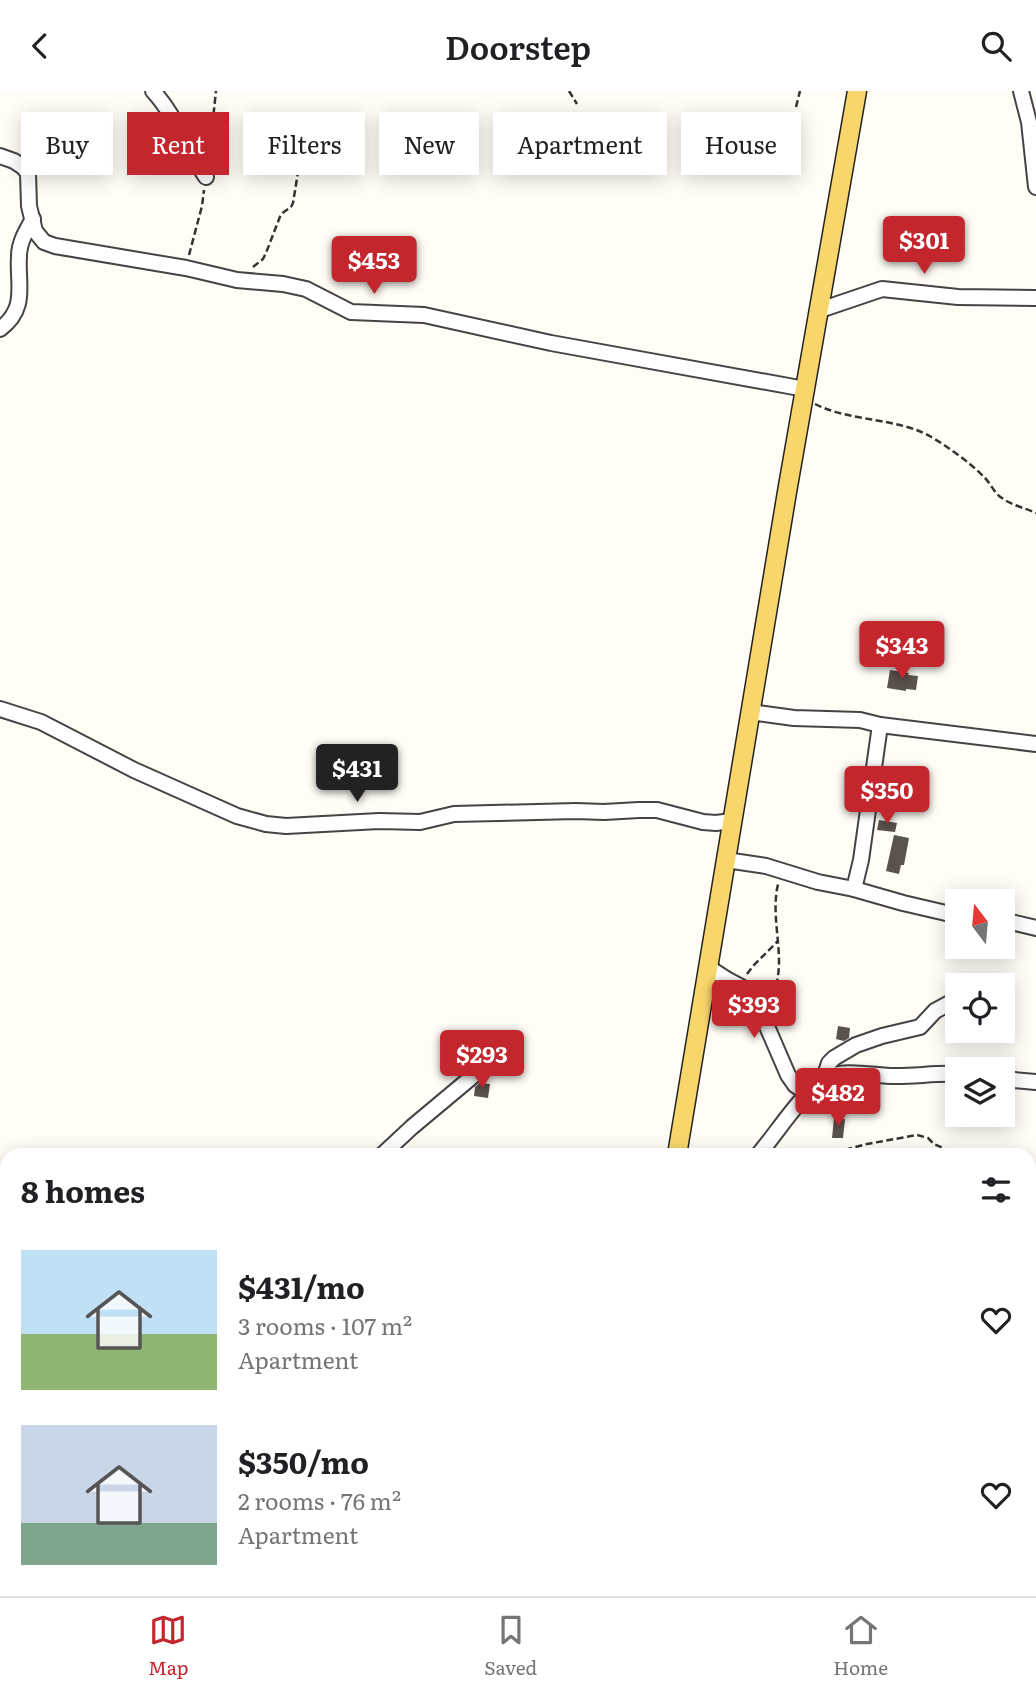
<!DOCTYPE html>
<html lang="en">
<head>
<meta charset="utf-8">
<style>
	:root { --surface:#fff; --page:#f2f2f2; --text:#202124; --muted:#757577; --line:#e0e0e0; --accent:#c4262e }
	body { margin:0; font-family:Literata,serif; background:var(--page); color:var(--text); height:100vh; display:flex; flex-direction:column; font-size:26px; white-space:nowrap }
	* { box-sizing:border-box; margin:0 }
	p { font-size:23px; color:var(--muted) }
	.icon { flex:none; width:38px; height:38px; fill:none; stroke:currentColor; stroke-width:2; stroke-linecap:round; stroke-linejoin:round }
	.map { position:relative; flex:1; overflow:hidden }
	.drawer { position:absolute; left:0px; top:1057px; width:1036px; height:448px; display:flex; flex-direction:column; background:var(--surface); border-radius:21px 21px 0 0; box-shadow:0 4px 18px #0003 }
	.drawer>* { flex:none }
	.banner { position:absolute; left:21px; top:21px; width:994px; height:63px; display:flex; gap:14px }
	.needle { width:46px; rotate:344deg }
	.controls { position:absolute; left:945px; top:798px; display:grid; gap:14px }
	.controls a { display:grid; place-items:center; width:70px; height:70px; border-radius:0px; background:var(--surface); box-shadow:0 4px 18px #0003; font-size:35px }
	.price { position:absolute; translate:-50% -60px; padding:0 16px; border-radius:7px; background:var(--accent); color:#fff; font-size:23px; line-height:46px; filter:drop-shadow(0 2px 4px #0008) }
	.price::after { content:''; position:absolute; left:50%; top:42px; width:21px; height:16px; margin-left:-10px; background:inherit; clip-path:polygon(0 0,100% 0,50% 100%) }
	.price.current { background:#222; color:#fff }
	ul { padding:0; list-style:none }
	li { display:flex; align-items:center; gap:21px; height:175px; padding:0 21px }
	li span { display:grid; place-items:center; flex:none; width:196px; height:140px; border-radius:0px; color:#555 }
	li>.icon { margin-inline-start:auto }
	span .icon { width:84px; height:84px; fill:#fffc; stroke-width:1 }
	li b { font-size:30px }
	h2 { display:flex; justify-content:space-between; align-items:center; height:84px; padding:0 21px; font-size:30px }
	.pill { padding:0 24px; border-radius:0px; background:var(--surface); box-shadow:0 4px 18px #0003; font-size:24px; line-height:63px }
	.pill.current { background:var(--accent); color:#fff }
	header { display:flex; justify-content:space-between; align-items:center; height:91px; padding:0 21px; background:var(--surface); font-size:32px; font-weight:600 }
	.dock { display:flex; justify-content:space-around; align-items:center; height:98px; border-top:2px solid var(--line); background:var(--surface); font-size:19px; color:var(--muted) }
	.dock a { display:grid; justify-items:center; gap:4px }
	.dock .current { color:var(--accent) }
	.map>svg:first-child { display:block }
	.building { fill:#5a524d }
	.lines { fill:none; stroke-linecap:round; stroke-linejoin:round }
	.minor-casing { stroke:#444; stroke-width:18 }
	.major-casing { stroke:#222; stroke-width:21 }
	.path { stroke:#333; stroke-width:2.5; stroke-dasharray:7 3.5; stroke-linecap:butt }
	.minor { stroke:#fff; stroke-width:14 }
	.major { stroke:#f9d66b; stroke-width:18 }
</style>
</head>
<body>
<header><svg class="icon" aria-label="back" viewBox="0 0 24 24"><path d="M15 5l-7 7 7 7"/></svg>Doorstep<svg class="icon" aria-label="search" viewBox="0 0 24 24"><circle cx="10" cy="10" r="6"/><path d="M15 15l6 6"/></svg></header>
<div class="map">
<svg width="1036" height="1505" viewBox="0 0 1036 1505">
	<rect width="100%" height="100%" fill="#fffdf5"/>
	<g class="building">
		<path d="M890,579L909,582L908,584L918,585L916,599L906,598V600L887,597Z"/>
		<path d="M879,729L897,732L895,741L877,739Z"/>
		<path d="M894,744L909,747L904,774H901L899,783L886,780Z"/>
		<path d="M838,935L850,937L849,947L844,950L836,948Z"/>
		<path d="M480,992L490,993L488,1007L474,1005L475,996Z"/>
		<path d="M834,1027L845,1028L843,1047H832Z"/>
	</g>
	<g class="lines">
		<defs>
			<g id="minor">
				<path d="M153,0C176,25 187,58 206,86"/>
				<path d="M1021,0L1029,31L1036,96"/>
				<path d="M0,65L14,70L23,76L28,82L29,115L35,140L44,151L55,155L186,177L237,189L283,193L306,198L351,221L424,224L551,252L805,298"/>
				<path d="M820,219L882,198L958,206L1036,207"/>
				<path d="M0,238C28,217 17,194 19,165C19,152 26,140 33,128"/>
				<path d="M0,618L41,631L134,679L237,725L266,733L286,735L379,730L420,731L454,723L576,720L604,721L639,719H657L703,731L716,732L732,730"/>
				<path d="M750,621L794,627L860,629L880,634L1036,653"/>
				<path d="M726,769L766,775L818,791L854,798L903,812L946,822L957,824"/>
				<path d="M854,798L861,769L880,634"/>
				<path d="M1003,829L1036,837"/>
				<path d="M708,876L728,889L747,899L759,917L788,984L795,994L808,1003"/>
				<path d="M1003,988L1036,991"/>
				<path d="M823,990L829,972L834,967L856,954L882,945L920,936L935,920L957,908"/>
				<path d="M382,1064L412,1036L479,980"/>
				<path d="M758,1064C778,1041 801,1002 827,987C843,977 879,986 897,985C917,985 937,982 957,983"/>
				<path d="M555,1505L557,1498"/>
				<path d="M793,1505L809,1498"/>
			</g>
			<g id="major">
				<path d="M677,1064L787,401L857,0"/>
				<path d="M605,1505L606,1498"/>
			</g>
		</defs>
		<use href="#minor" class="minor-casing"/>
		<use href="#major" class="major-casing"/>
		<g class="path">
			<path d="M569,0L577,13"/>
			<path d="M796,16L800,0"/>
			<path d="M209,65L216,0"/>
			<path d="M189,164L202,115L204,99"/>
			<path d="M253,176L263,168L266,162L281,123L291,116L293,112L300,69L319,22"/>
			<path d="M815,313C847,329 886,327 919,340C937,347 971,372 985,387C991,393 994,402 1002,407C1011,414 1025,417 1036,422"/>
			<path d="M747,883L753,875L778,850"/>
			<path d="M772,915C775,901 779,886 779,871C779,845 772,819 778,793"/>
			<path d="M825,1064L867,1053L917,1044L928,1047L934,1053L952,1061L985,1062"/>
			<path d="M0,1280L7,1279"/>
			<path d="M1029,1294L1036,1296"/>
			<path d="M863,1498L873,1505"/>
		</g>
		<use href="#minor" class="minor"/>
		<use href="#major" class="major"/>
	</g>
</svg>
<div class="controls">
<a><svg class="needle" viewBox="-14 -14 28 28"><path d="M0-13l5 13h-10z" fill="#e53935"/><path d="M0 13l5-13h-10z" fill="#757577"/></svg></a>
<a><svg class="icon" aria-label="locate" viewBox="0 0 24 24"><circle cx="12" cy="12" r="6"/><path d="M12 2v4M12 18v4M2 12h4M18 12h4"/></svg></a>
<a><svg class="icon" aria-label="layers" viewBox="0 0 24 24"><path d="M12 4l9 5-9 5-9-5zM3 14l9 5 9-5"/></svg></a>
</div>
<b class="price" style="left:924px;top:185px">$301</b>
<b class="price" style="left:374px;top:205px">$453</b>
<b class="price" style="left:902px;top:590px">$343</b>
<b class="price current" style="left:357px;top:713px">$431</b>
<b class="price" style="left:887px;top:735px">$350</b>
<b class="price" style="left:754px;top:949px">$393</b>
<b class="price" style="left:482px;top:999px">$293</b>
<b class="price" style="left:838px;top:1037px">$482</b>
<div class="banner">
<a class="pill">Buy</a>
<a class="pill current">Rent</a>
<a class="pill">Filters</a>
<a class="pill">New</a>
<a class="pill">Apartment</a>
<a class="pill">House</a>
</div>
<section class="drawer">
<h2>8 homes<svg class="icon" aria-label="filters" viewBox="0 0 24 24"><path d="M4 7h16M4 17h16"/><circle cx="9" cy="7" r="2"/><circle cx="15" cy="17" r="2"/></svg></h2>
<ul>
<li><span style="background:linear-gradient(#bfe0f5 60%,#8fb573 0)"><svg class="icon" aria-label="home" viewBox="0 0 24 24"><path d="M3 11l9-7 9 7M6 9v11h12V9"/></svg></span><div><b>$431/mo</b><p>3 rooms · 107 m²</p><p>Apartment</p></div><svg class="icon" aria-label="heart" viewBox="0 0 24 24"><path d="M12 20l-8-8c-3-5 5-10 8-4 3-6 11-1 8 4z"/></svg></li>
<li><span style="background:linear-gradient(#c9d6e8 70%,#7fa58c 0)"><svg class="icon" aria-label="home" viewBox="0 0 24 24"><path d="M3 11l9-7 9 7M6 9v11h12V9"/></svg></span><div><b>$350/mo</b><p>2 rooms · 76 m²</p><p>Apartment</p></div><svg class="icon" aria-label="heart" viewBox="0 0 24 24"><path d="M12 20l-8-8c-3-5 5-10 8-4 3-6 11-1 8 4z"/></svg></li>
</ul>
</section>
</div>
<nav class="dock">
<a class="current"><svg class="icon" aria-label="map" viewBox="0 0 24 24"><path d="M3 6l6-2 6 2 6-2v14l-6 2-6-2-6 2zM9 4v14M15 6v14"/></svg>Map</a>
<a><svg class="icon" aria-label="saved" viewBox="0 0 24 24"><path d="M7 4h10v16l-5-4-5 4z"/></svg>Saved</a>
<a><svg class="icon" aria-label="home" viewBox="0 0 24 24"><path d="M3 11l9-7 9 7M6 9v11h12V9"/></svg>Home</a>
</nav>
</body>
</html>
